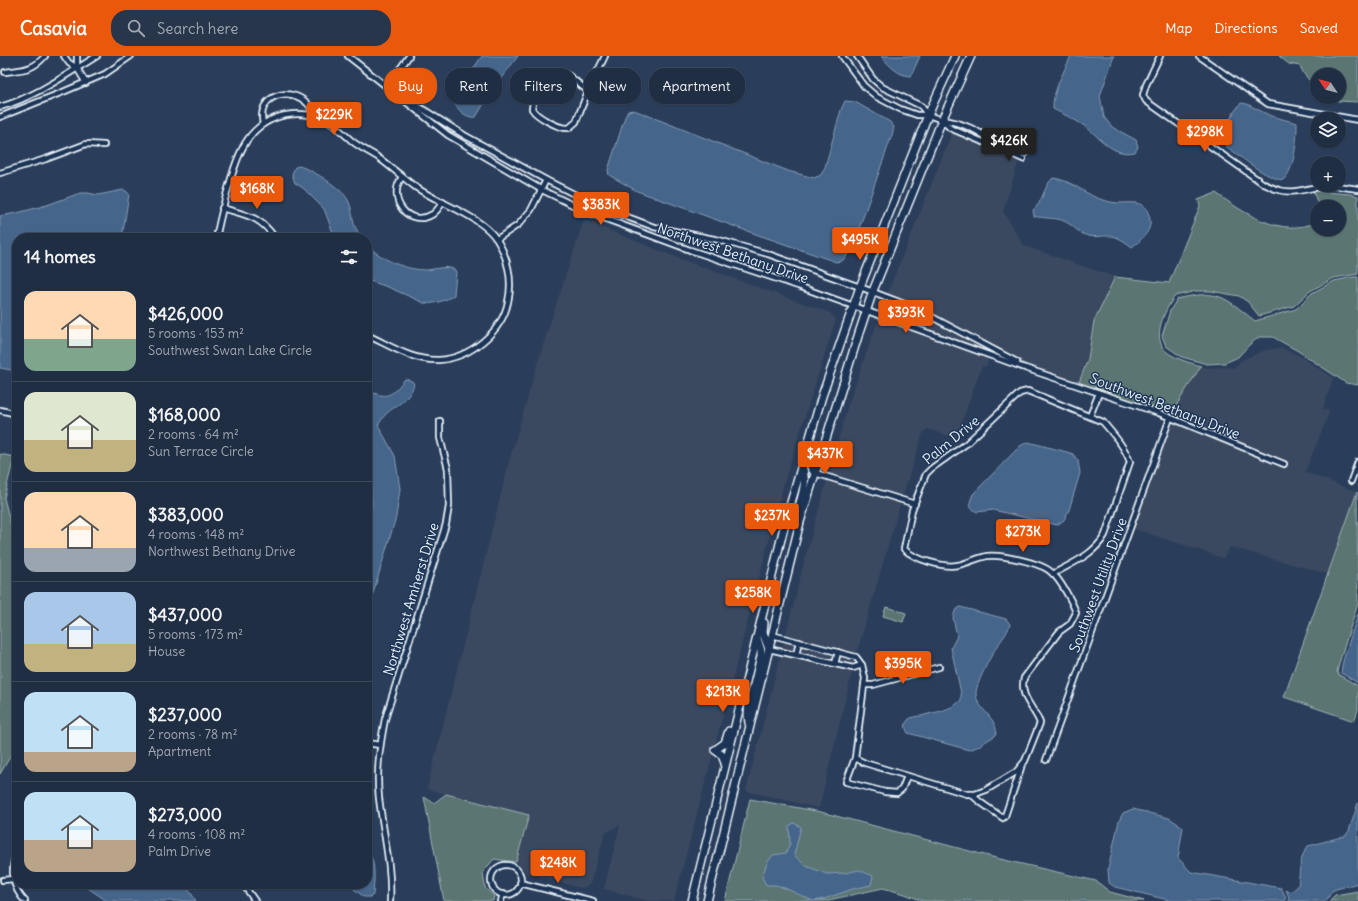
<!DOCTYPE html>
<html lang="en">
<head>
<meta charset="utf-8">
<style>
	:root { --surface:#202e44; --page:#28364b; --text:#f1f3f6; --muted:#a2a8b2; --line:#3d4a5d; --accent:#ea580c }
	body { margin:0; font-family:Delius,sans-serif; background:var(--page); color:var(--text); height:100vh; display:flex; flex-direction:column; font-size:15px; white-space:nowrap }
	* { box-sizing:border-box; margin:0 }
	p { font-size:13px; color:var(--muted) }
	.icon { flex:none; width:22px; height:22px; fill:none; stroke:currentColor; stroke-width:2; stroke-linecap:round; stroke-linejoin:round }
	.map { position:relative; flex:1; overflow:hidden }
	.side { position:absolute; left:12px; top:177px; width:360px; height:656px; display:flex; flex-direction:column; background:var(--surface); border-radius:16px; box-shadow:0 1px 3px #0004,0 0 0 1px var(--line) }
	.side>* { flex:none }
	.top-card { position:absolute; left:384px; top:12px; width:380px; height:36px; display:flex; gap:8px }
	.needle { width:26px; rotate:305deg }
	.buttons { position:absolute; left:1310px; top:12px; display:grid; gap:8px }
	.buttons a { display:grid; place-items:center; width:36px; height:36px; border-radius:50%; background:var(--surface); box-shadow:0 1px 3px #0004,0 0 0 1px var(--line); font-size:20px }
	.price { position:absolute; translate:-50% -34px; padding:0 9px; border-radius:4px; background:var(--accent); color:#fff; font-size:13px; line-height:26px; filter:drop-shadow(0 1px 2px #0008) }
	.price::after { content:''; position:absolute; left:50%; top:24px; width:12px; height:9px; margin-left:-6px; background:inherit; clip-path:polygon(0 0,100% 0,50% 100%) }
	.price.active { background:#222; color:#fff }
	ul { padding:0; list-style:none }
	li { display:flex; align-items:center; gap:12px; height:100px; padding:0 12px }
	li+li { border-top:1px solid var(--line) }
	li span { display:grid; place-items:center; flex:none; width:112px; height:80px; border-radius:12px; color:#555 }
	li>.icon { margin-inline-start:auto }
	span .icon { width:48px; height:48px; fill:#fffc; stroke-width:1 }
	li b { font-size:17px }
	h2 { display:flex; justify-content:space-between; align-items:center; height:48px; padding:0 12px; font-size:17px }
	.chip { padding:0 14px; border-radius:16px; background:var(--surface); box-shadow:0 1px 3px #0004,0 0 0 1px var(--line); font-size:14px; line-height:36px }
	.chip.active { background:var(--accent); color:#fff }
	header { display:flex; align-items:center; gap:24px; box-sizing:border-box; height:56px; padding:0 20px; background:var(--accent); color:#fff }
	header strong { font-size:19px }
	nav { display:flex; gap:22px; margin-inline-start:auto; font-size:14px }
	.search { width:280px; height:36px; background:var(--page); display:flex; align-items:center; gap:10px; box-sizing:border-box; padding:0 14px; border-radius:16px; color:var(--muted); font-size:15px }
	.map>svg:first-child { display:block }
	.built { fill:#3a4860 }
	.green { fill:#5a7572; stroke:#a1b3b5 }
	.water { fill:#44658a; stroke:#869db6 }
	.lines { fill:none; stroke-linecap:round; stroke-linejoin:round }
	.street-casing { stroke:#e8f1f8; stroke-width:8 }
	.secondary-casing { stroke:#e8f1f8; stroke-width:10 }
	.street { stroke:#1d3557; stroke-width:4.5 }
	.secondary { stroke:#1d3557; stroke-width:7 }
	.labels { text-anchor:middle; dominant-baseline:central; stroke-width:3; stroke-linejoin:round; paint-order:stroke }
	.street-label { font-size:14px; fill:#e8f1f8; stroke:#1d3557 }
</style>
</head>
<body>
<header>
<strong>Casavia</strong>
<div class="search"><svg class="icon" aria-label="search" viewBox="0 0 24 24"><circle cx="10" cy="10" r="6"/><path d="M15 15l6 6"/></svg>Search here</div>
<nav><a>Map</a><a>Directions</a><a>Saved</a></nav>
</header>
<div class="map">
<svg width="1358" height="845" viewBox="0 0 1358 845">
	<rect width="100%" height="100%" fill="#2a3e5b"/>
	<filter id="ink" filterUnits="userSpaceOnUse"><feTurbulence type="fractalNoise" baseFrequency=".025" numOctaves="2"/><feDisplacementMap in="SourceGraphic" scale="8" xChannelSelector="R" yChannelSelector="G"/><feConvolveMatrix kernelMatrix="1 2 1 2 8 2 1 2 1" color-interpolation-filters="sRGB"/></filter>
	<g filter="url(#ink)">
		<g class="built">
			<path d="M958,62L1024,88L1003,155L1024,190L1115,221L1094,265L1088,303L1078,329L991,295L986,311L983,310L981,312L956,382L927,373L923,377L905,432L857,596L819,752L746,735L805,503L848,349L887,239Z"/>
			<path d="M584,164L683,204L830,257L836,263L785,423L674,845H649L604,833L620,769L605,777L590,828L583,832L577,831L527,817L516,806L528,759L427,733L510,402L544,286Z"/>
			<path d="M1281,292L1298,299L1333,322L1323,353L1330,355L1305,416L1357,436L1328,518L1230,491L1223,502L1132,472L1165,367L1201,310L1207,312L1224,311L1234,312L1242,304L1265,294Z"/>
		</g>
		<g class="green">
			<path d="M1279,0H1358V46L1338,45L1332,41H1339V19H1317V33L1304,18L1300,10L1289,8Z"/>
			<path d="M1313,135L1350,138L1358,140V218L1334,222L1310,235L1294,250L1259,260L1248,246L1239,240L1211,235H1196L1175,240C1166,252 1153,277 1163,292C1169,301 1190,307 1201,310L1167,364L1078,329L1088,303L1094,265L1115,221L1169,227L1200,150L1198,144L1216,137C1245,158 1281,182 1317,166V173H1339V151H1319Z"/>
			<path d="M1353,221H1358V329L1346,327L1298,295L1273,281H1259L1249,289L1238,301L1225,307L1207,308L1182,301L1166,290L1162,280L1170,255L1177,243C1219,233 1223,240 1255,265L1296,253L1312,237L1334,225Z"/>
			<path d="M0,398L14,401L4,442L15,485L17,487V689L0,718Z"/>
			<path d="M1357,436L1358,547L1340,604L1337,616L1339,619L1358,630V654L1354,665L1284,641Z"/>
			<path d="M886,551L906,557L903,566L883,560Z"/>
			<path d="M446,738L529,759L516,806L494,803L483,816L485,832L494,840L493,845H444L424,741L434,747Z"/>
			<path d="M750,743L821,756L1000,803L1096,825L1110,836L1144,845H923L905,838L883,832L833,843L830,845H725Z"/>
			<path d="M1358,835V845H1329L1335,839Z"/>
		</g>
		<g class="water">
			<path d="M482,0H518L491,36L476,61C466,63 455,52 453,43Z"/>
			<path d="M881,0H920L911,20C898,20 889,9 881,0Z"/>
			<path d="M1071,0H1114L1100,40L1104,61L1112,71L1136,84L1138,91L1135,96C1111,101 1101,81 1083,69C1074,63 1063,58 1053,53C1052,35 1064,16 1071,0Z"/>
			<path d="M845,45L855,46L890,66L894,71L892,79L854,187L846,201L842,205L836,206L747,175L637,135L609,119L608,114L625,61L628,55L634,54L788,115L814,122L821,119L825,111L841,54Z"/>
			<path d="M1241,47L1247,48L1271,60L1297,67C1297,82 1295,114 1283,124C1265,122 1243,102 1227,91L1223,86L1221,79L1234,56Z"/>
			<path d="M299,110C311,113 342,132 348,144C352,151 352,160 354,168C356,173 359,178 362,182H335L324,153L303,132L295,127L292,118L295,111Z"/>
			<path d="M1053,122C1070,124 1081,135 1097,142C1103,144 1112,147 1118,147C1133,147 1147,143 1150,164C1152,175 1140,185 1132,191C1127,187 1121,183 1116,181C1108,178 1097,182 1088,180C1078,177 1073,169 1064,165C1055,161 1044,163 1034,160L1033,154C1043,147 1043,131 1053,122Z"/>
			<path d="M123,134L126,135L129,138L122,182H17V315L0,312V160L17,157L47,149L80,137H88L98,139Z"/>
			<path d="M367,189C382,204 405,214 427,214C436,213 447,209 455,214L456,217L454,239C448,244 432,249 424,247L388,231L367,224Z"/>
			<path d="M405,323L412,325L414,328C410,344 397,348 386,358C383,361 381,365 378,369L395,400L400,433L396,461L367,557V471L372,448L370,417L367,411V334C388,344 391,340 405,323Z"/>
			<path d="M1028,386L1067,396L1073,398L1078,405L1080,417L1069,454L1064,464L1057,469L993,454L977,456L971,452L970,446L973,438L1020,390Z"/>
			<path d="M960,551L1006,563L1010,568C1008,577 1001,584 996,592C991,599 975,630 976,638C977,654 999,662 996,679L977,691L969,694L908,677C905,672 904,668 909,663C912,661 917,660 921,660C934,656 951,655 961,644V637L951,592L957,580L953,562L955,555Z"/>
			<path d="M1358,558V627L1341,617L1343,605Z"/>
			<path d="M1358,747V827L1336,833L1332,835L1326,845H1288L1289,841L1286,834L1291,836L1298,830C1300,815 1299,802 1308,790L1345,780L1349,775Z"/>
			<path d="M1133,753L1169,762L1183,771L1178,802L1191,816L1281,832L1286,841L1284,845H1173L1115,831L1109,827L1108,813L1119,765L1123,757Z"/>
			<path d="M794,767L801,771L794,799L806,810L827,818L845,817L859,814L873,820L871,829L853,833L824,843L813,845L787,833L776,829H766L762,821L767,807L773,799L786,797L790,787L789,770Z"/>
			<path d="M367,798H370C376,811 374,825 373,839L370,841H364L348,828H367Z"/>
			<path d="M82,828H185L196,845H107Z"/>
		</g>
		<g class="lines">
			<defs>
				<g id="street">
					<path d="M64,0L69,7L77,12L86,27"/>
					<path d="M77,0V12"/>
					<path d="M348,0L448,79L542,134L587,156L690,194L798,230L1025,312L1159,357L1284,408"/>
					<path d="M842,0L864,30L877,41L900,53L917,59H928L942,64L950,72L983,86L995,88L1025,98"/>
					<path d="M857,0L873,23L882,31L921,50L928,59"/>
					<path d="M1160,0L1146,29L1143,39L1146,45L1264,128C1269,130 1274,133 1279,134C1296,139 1313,130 1330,129"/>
					<path d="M1199,0L1268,48L1358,64"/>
					<path d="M399,14L409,0"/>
					<path d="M5,16C23,13 32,15 45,0"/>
					<path d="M560,16L569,20L588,35L576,66L569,72C559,73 537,61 532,53L533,46L551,20L554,17Z"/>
					<path d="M588,35L605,0"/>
					<path d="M405,42L464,79L546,124L598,150L654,171L719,184L768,198L860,231L915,252L1017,306"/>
					<path d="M0,51C35,41 66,19 97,0"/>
					<path d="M0,61L63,36L105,18L131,0"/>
					<path d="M942,64C961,66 981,75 995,88"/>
					<path d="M263,68C256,39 290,29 308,48C311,51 312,56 314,60"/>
					<path d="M1006,93L1010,97L1023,103"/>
					<path d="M0,117L46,103L86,88L104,89"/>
					<path d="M402,121C386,143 409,173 433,158C437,155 440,150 443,146"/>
					<path d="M1330,129L1358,133"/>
					<path d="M222,152C246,159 260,160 275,182"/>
					<path d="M216,182C220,163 224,145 230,126C239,94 250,66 286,59C300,57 314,58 327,65C336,70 344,78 352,85C359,91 368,95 376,100C389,109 401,120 414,130C437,147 482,160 497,184C508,201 513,225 508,246C502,276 470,302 439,304C412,305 391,290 367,279"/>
					<path d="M497,183L518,169L531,154L546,124"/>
					<path d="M0,354L17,358"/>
					<path d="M1090,360L1099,337"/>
					<path d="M815,417L915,448"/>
					<path d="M1351,425L1358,406"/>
					<path d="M772,579L856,601L862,609L865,622L855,702L865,707L967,738H975L986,734L1016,716L1025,705L1040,667C1034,651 1019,641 1024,622L1059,576L1070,568L1076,557C1073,547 1060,523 1051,516C1042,507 1000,498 987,500C977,502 968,507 958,509C943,512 914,503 904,493L912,454L926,418L932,412L966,388L1020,337L1028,335L1103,366C1113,378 1125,391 1130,406L1105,479C1094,499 1072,507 1053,518"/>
					<path d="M769,593L853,612L862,609"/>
					<path d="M796,599L799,586"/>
					<path d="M835,608L838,596"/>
					<path d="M864,629H873L939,611"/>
					<path d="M367,687L380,689"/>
					<path d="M855,702L846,726L885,736L897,737L902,733L907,720"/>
					<path d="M1046,704L1170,362"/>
					<path d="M971,738L980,746L1003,762L1005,760L1021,712"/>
					<path d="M17,796C10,813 12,832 25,845"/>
					<circle cx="506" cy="824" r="15"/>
					<path d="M3,824L13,823"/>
					<path d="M520,827L593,845"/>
					<path d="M243,828L255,845"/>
					<path d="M390,845C392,810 383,776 379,742C376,715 380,689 385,663L446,468L449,450L448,413L440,382V365"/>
					<path d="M501,845L503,838"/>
				</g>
				<g id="secondary">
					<path d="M811,391C809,402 808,409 815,417"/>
					<path d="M795,466C799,445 809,431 802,409"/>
					<path d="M764,567L763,577L769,593"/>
					<path d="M749,667L748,658L749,649L761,600V595L757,582"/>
					<path d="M725,707L722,699L715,694L725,687L729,675"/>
					<path d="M692,845L785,467L822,340L860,231L928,59L955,0"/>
					<path d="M707,845L800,466L859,277L873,235L942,64L971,0"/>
				</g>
			</defs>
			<use href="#street" class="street-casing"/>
			<use href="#secondary" class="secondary-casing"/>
			<use href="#street" class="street"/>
			<use href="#secondary" class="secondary"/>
		</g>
	</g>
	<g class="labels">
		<g class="street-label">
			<text transform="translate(733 197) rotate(19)">Northwest Bethany Drive</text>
			<text transform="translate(1165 350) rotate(21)">Southwest Bethany Drive</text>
			<text transform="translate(951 384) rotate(-39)">Palm Drive</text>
			<text transform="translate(1098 529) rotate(-70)">Southwest Utility Drive</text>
			<text transform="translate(411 543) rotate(-73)">Northwest Amherst Drive</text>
		</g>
	</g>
</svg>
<div class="buttons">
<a><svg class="needle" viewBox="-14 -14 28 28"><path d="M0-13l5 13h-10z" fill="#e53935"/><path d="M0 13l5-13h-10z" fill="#a2a8b2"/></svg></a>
<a><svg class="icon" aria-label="layers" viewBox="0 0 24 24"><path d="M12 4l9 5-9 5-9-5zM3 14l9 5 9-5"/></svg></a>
<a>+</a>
<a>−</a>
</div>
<b class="price" style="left:334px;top:80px">$229K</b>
<b class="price" style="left:1205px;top:97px">$298K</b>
<b class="price active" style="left:1009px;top:106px">$426K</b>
<b class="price" style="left:257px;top:154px">$168K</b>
<b class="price" style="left:601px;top:170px">$383K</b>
<b class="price" style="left:860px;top:205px">$495K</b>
<b class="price" style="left:906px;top:278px">$393K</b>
<b class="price" style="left:825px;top:419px">$437K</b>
<b class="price" style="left:772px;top:481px">$237K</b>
<b class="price" style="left:1023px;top:497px">$273K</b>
<b class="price" style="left:753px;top:558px">$258K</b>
<b class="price" style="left:903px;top:629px">$395K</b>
<b class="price" style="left:723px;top:657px">$213K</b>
<b class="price" style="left:558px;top:828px">$248K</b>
<div class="top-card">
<a class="chip active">Buy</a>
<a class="chip">Rent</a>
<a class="chip">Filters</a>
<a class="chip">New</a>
<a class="chip">Apartment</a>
</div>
<section class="side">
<h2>14 homes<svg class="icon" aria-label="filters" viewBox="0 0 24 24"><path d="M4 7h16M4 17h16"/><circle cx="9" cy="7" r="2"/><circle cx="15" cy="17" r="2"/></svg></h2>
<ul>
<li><span style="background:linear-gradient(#ffd9b3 60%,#7fa58c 0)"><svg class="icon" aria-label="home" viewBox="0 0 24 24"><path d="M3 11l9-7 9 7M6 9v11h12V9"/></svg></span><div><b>$426,000</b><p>5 rooms · 153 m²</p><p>Southwest Swan Lake Circle</p></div></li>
<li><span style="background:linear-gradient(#dfe7d0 60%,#c2b280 0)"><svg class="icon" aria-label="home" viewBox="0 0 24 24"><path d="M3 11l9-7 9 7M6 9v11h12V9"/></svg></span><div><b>$168,000</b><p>2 rooms · 64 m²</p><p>Sun Terrace Circle</p></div></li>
<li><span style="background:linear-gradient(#ffd9b3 70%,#9aa5b1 0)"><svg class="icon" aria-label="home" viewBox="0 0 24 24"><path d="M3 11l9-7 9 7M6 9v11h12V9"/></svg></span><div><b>$383,000</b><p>4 rooms · 148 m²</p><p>Northwest Bethany Drive</p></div></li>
<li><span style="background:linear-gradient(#a9c7e8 65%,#c2b280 0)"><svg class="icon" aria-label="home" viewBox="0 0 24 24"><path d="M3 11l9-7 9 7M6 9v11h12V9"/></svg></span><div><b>$437,000</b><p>5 rooms · 173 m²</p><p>House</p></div></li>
<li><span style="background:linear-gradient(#bfe0f5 75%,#b9a48a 0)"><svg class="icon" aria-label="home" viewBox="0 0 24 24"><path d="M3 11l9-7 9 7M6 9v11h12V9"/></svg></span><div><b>$237,000</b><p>2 rooms · 78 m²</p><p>Apartment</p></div></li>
<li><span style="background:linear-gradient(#bfe0f5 60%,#b9a48a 0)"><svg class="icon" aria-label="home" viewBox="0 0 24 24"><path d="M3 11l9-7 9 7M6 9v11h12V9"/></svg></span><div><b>$273,000</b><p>4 rooms · 108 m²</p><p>Palm Drive</p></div></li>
</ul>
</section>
</div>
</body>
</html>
